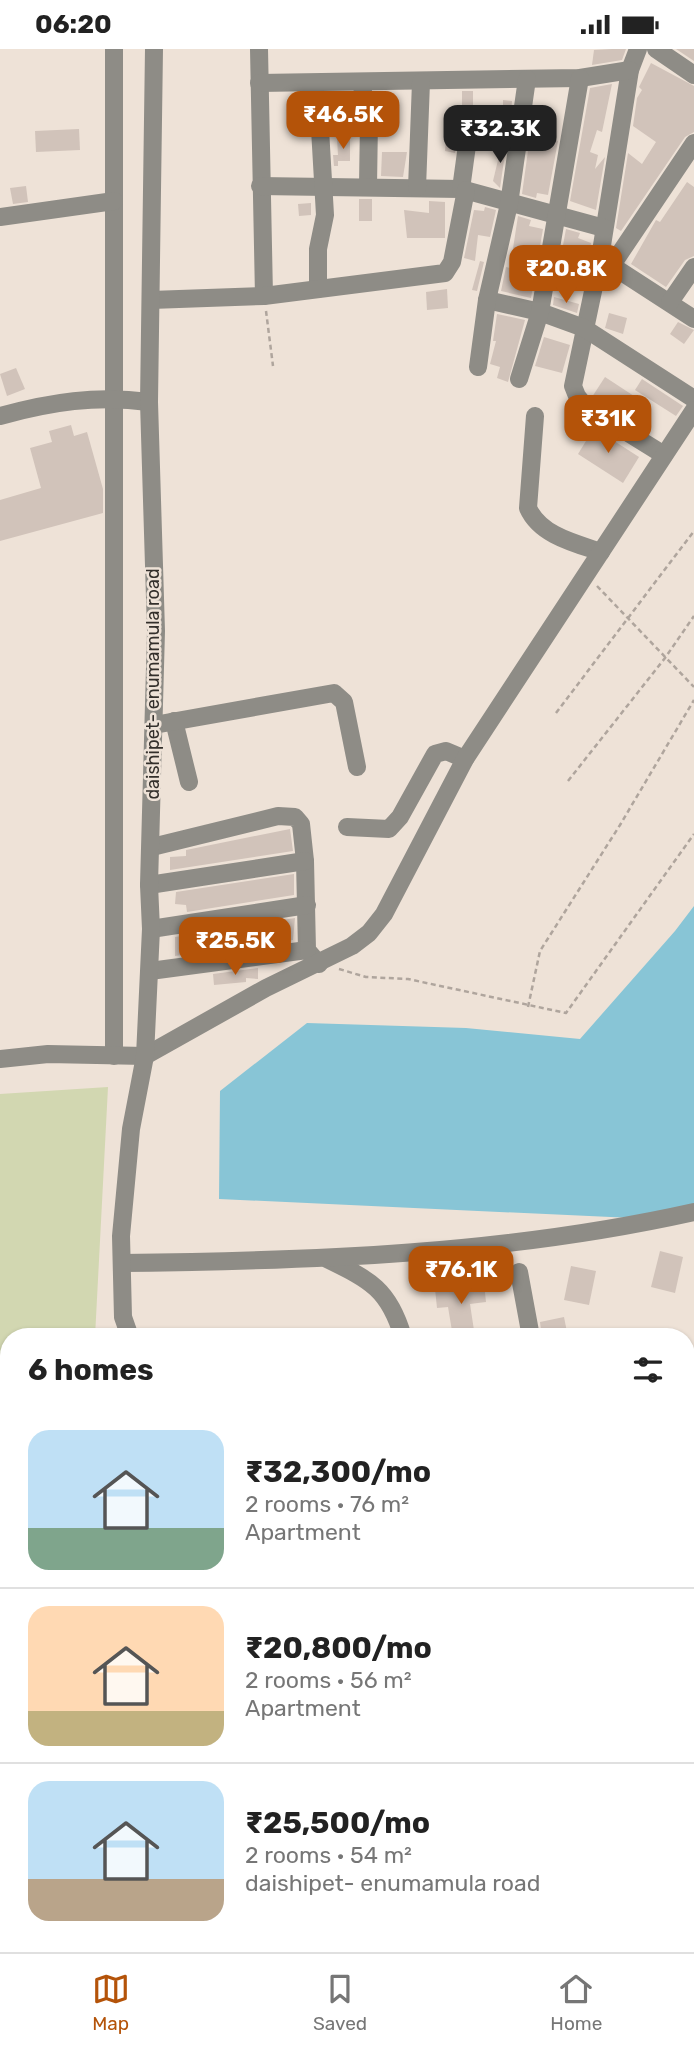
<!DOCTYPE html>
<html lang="en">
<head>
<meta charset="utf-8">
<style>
	:root { --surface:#fff; --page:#f2f2f2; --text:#222; --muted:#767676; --line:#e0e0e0; --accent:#b45309 }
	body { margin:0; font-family:Rubik,sans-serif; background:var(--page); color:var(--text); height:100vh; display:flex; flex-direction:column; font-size:26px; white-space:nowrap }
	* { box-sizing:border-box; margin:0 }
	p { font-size:23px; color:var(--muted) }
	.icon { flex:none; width:38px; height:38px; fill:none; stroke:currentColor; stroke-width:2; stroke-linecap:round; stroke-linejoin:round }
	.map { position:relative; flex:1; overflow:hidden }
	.side { position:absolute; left:0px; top:1279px; width:695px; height:625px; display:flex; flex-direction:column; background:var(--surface); border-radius:28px 28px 0 0; box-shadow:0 2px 5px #0004 }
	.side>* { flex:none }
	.price { position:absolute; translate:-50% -60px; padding:0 16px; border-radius:14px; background:var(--accent); color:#fff; font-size:23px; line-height:46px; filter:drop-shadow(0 2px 4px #0008) }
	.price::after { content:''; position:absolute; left:50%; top:42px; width:21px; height:16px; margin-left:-10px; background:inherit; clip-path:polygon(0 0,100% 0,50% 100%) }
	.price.current { background:#222; color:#fff }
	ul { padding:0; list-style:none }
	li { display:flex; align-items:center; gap:21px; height:175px; padding:0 28px }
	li+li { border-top:2px solid var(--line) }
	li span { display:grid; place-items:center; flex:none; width:196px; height:140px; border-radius:21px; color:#555 }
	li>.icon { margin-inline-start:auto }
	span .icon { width:84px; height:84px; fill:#fffc; stroke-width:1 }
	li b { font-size:30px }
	h2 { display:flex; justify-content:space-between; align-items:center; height:84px; padding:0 28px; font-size:30px }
	.status { display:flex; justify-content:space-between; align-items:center; height:49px; padding:0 35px; background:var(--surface); direction:ltr }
	.status svg { height:19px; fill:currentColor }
	.tab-bar { display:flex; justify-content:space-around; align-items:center; height:98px; border-top:2px solid var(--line); background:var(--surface); font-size:19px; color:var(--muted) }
	.tab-bar a { display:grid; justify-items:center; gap:4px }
	.tab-bar .current { color:var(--accent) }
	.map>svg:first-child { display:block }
	.built { fill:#e6d5c4 }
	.green { fill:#d2d7b1 }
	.water { fill:#88c5d6 }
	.building { fill:#d1c3ba }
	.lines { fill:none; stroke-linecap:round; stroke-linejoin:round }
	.path { stroke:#afa59d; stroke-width:2.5; stroke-dasharray:5 3.5; stroke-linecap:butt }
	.minor { stroke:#8e8c86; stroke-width:18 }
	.labels { text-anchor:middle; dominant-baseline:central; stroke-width:5; stroke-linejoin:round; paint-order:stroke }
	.street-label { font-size:18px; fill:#332f2b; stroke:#eee2d7 }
</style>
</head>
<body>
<div class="status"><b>06:20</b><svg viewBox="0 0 49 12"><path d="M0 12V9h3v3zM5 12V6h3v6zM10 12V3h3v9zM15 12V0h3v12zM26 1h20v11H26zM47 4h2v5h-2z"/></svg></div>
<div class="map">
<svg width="694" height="1903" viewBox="0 0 694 1903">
	<rect width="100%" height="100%" fill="#eee2d7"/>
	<path class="built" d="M0,1404L9,1405V1815L0,1813Z"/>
	<path class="green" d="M108,1038L95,1288H9V1377L0,1375V1045Z"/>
	<g class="water">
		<path d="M694,857V1159L654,1170L219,1150L220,1042L307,974L466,979L580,990L675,882Z"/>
		<path d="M0,1874L9,1877V1895H51L69,1903H0Z"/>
	</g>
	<g class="building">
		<path d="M612,0H626L622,11L592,16L594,1Z"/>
		<path d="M676,0H694V12Z"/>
		<path d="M651,14L694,37V83L685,88L621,182L616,179L628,104L642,115L656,93L633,77L637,49L642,41L639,38Z"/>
		<path d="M612,35L602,83L597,81L590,103L598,106L595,120L605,108L596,161L570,152L590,39Z"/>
		<rect x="462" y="42" width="11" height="14"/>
		<path d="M503,51L512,52L511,63L503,65Z"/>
		<path d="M541,63L555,65L551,90L558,92L548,146L537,144L536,149L522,145L531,80L533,75L539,77Z"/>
		<path d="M447,78L463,79L457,87L455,104L445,102Z"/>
		<path d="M79,80L80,101L36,103L35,82Z"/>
		<path d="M337,89H350V112H338V117H334L333,106H338Z"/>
		<path d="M503,90L507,91L500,139L493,132Z"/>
		<path d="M382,103H407L403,128L381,127Z"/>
		<path d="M687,133L694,138V207L685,211L666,238L631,215L656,171L660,173Z"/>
		<path d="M26,137L28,153L13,155L10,139Z"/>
		<rect x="359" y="150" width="13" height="22"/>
		<path d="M429,152L445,153V189H407L404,161L429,164Z"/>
		<path d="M311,154V166L299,167L298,155Z"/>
		<path d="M485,158L496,161L490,188L478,186L475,212L464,209L474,161L484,162Z"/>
		<path d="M518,167L531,171L529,177L543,180L531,249L501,242L506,218L510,219Z"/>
		<path d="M566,180L580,184L578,189L591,194L583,235L557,229Z"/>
		<path d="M480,212L484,213L477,242L472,241Z"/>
		<path d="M447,240L448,259L427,261L426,243Z"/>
		<path d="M554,248L579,255L577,264L553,256Z"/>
		<path d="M609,264L627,269L623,285L605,279Z"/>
		<path d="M497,265L525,271L508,333L497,329L500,318L490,315L496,292H493Z"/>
		<path d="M678,273L694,281L684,295L670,285Z"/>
		<path d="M544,288L570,296L562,324L535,317Z"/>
		<path d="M16,319L25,340L7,347L0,325Z"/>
		<path d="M605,328L634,347L621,366L592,348Z"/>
		<path d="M642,330L683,357L676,367L635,341Z"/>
		<path d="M71,376L74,387L87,383L103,440V464L0,492V451L41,439L30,399L52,393L49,382Z"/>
		<path d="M594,379L639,408L623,434L578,405Z"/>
		<path d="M290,780L293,802L170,821V808L186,807V801Z"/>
		<path d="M294,825V846L187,863L186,856L175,855L176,843Z"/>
		<path d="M295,869L293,891L175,907V888Z"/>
		<path d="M258,919V930L246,929V933L214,936L213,925Z"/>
		<path d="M660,1202L683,1208L675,1244L651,1238Z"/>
		<path d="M571,1217L596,1222L589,1256L564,1251Z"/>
		<path d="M484,1234L486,1253L470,1255L475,1288H453L448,1258L437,1259L435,1240Z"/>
		<path d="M564,1268L568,1288H542L540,1273Z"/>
	</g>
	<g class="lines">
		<g class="path">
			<path d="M266,262L273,317"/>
			<path d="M597,537L694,638"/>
			<path d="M556,664L694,482"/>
			<path d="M568,732L665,609L694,567"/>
			<path d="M339,920L366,928L408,930L566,964L694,785"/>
			<path d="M528,958L540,902L620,776L694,651"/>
		</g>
		<g class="minor">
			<path d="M114,0V1007"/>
			<path d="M259,0L264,247"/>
			<path d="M638,0L630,21L600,209L573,337L577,347L585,357L664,406"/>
			<path d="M656,0L694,26"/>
			<path d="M361,33L369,72L368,137"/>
			<path d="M259,34L580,29L630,21"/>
			<path d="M260,137L461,140L604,179"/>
			<path d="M417,139L421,33"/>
			<path d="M461,140L468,89L477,83L521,72"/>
			<path d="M0,168L114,152"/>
			<path d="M603,211L694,270"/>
			<path d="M612,216L694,94"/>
			<path d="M318,240V200L325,166L320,80"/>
			<path d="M151,251L264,247L445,224L452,213L466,141"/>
			<path d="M487,251L540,263L584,279L694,350"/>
			<path d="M670,253L694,218"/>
			<path d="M478,318L487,251L509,155L527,30"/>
			<path d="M519,330L540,263L580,29"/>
			<path d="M0,367C51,353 96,346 149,353"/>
			<path d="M535,367L528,459C540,486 574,494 601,503"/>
			<path d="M174,672L189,733"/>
			<path d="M154,676L334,644L344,653L357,718"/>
			<path d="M347,778L389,780L400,768L435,705L446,702L465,710"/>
			<path d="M152,798L278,767L295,768L301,775L305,812L307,901L319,915"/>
			<path d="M149,836L305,812"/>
			<path d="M151,880L307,856"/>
			<path d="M150,922L307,901"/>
			<path d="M0,1010L48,1005L145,1007L266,939L352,897L369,884L384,865L465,710L694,361"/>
			<path d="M327,1210C370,1231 389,1240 403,1288"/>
			<path d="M122,1214C313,1212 506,1205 694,1163"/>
			<path d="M519,1223L531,1288"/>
			<path d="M130,1288L123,1268L121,1187L131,1080L145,1007L151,880L149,836L156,582L149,353L154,0"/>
			<path d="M686,1329L694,1331"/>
			<path d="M0,1357L9,1359"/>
			<path d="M0,1380L9,1381"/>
			<path d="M0,1402L9,1405"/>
			<path d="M686,1428L694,1430"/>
			<path d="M0,1448L9,1436"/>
			<path d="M686,1545L694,1547"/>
			<path d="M686,1566L694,1568"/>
		</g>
	</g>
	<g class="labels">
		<g class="street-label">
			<text transform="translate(153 635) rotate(-90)">daishipet- enumamula road</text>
		</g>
	</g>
</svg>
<b class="price" style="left:343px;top:102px">₹46.5K</b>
<b class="price current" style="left:500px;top:116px">₹32.3K</b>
<b class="price" style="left:566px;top:256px">₹20.8K</b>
<b class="price" style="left:608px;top:406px">₹31K</b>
<b class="price" style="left:235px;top:928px">₹25.5K</b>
<b class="price" style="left:461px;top:1257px">₹76.1K</b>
<section class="side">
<h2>6 homes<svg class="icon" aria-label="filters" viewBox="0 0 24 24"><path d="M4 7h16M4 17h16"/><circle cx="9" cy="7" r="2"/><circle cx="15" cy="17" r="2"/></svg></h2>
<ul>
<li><span style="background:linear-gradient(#bfe0f5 70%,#7fa58c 0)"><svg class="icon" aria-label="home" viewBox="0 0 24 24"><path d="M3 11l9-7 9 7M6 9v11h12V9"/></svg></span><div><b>₹32,300/mo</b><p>2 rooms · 76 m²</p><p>Apartment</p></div></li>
<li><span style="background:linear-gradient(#ffd9b3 75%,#c2b280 0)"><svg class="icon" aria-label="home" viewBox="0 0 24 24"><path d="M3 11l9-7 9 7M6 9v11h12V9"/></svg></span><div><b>₹20,800/mo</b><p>2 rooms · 56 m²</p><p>Apartment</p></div></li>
<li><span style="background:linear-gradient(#bfe0f5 70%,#b9a48a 0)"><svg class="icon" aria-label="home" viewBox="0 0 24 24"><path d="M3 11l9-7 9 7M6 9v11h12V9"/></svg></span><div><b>₹25,500/mo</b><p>2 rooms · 54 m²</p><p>daishipet- enumamula road</p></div></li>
</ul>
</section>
</div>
<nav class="tab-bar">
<a class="current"><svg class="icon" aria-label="map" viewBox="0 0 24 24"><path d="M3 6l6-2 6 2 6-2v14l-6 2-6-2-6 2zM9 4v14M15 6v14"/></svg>Map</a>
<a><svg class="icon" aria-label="saved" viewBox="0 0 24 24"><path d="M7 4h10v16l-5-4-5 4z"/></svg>Saved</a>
<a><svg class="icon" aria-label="home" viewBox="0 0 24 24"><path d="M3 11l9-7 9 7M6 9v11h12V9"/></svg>Home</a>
</nav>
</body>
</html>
